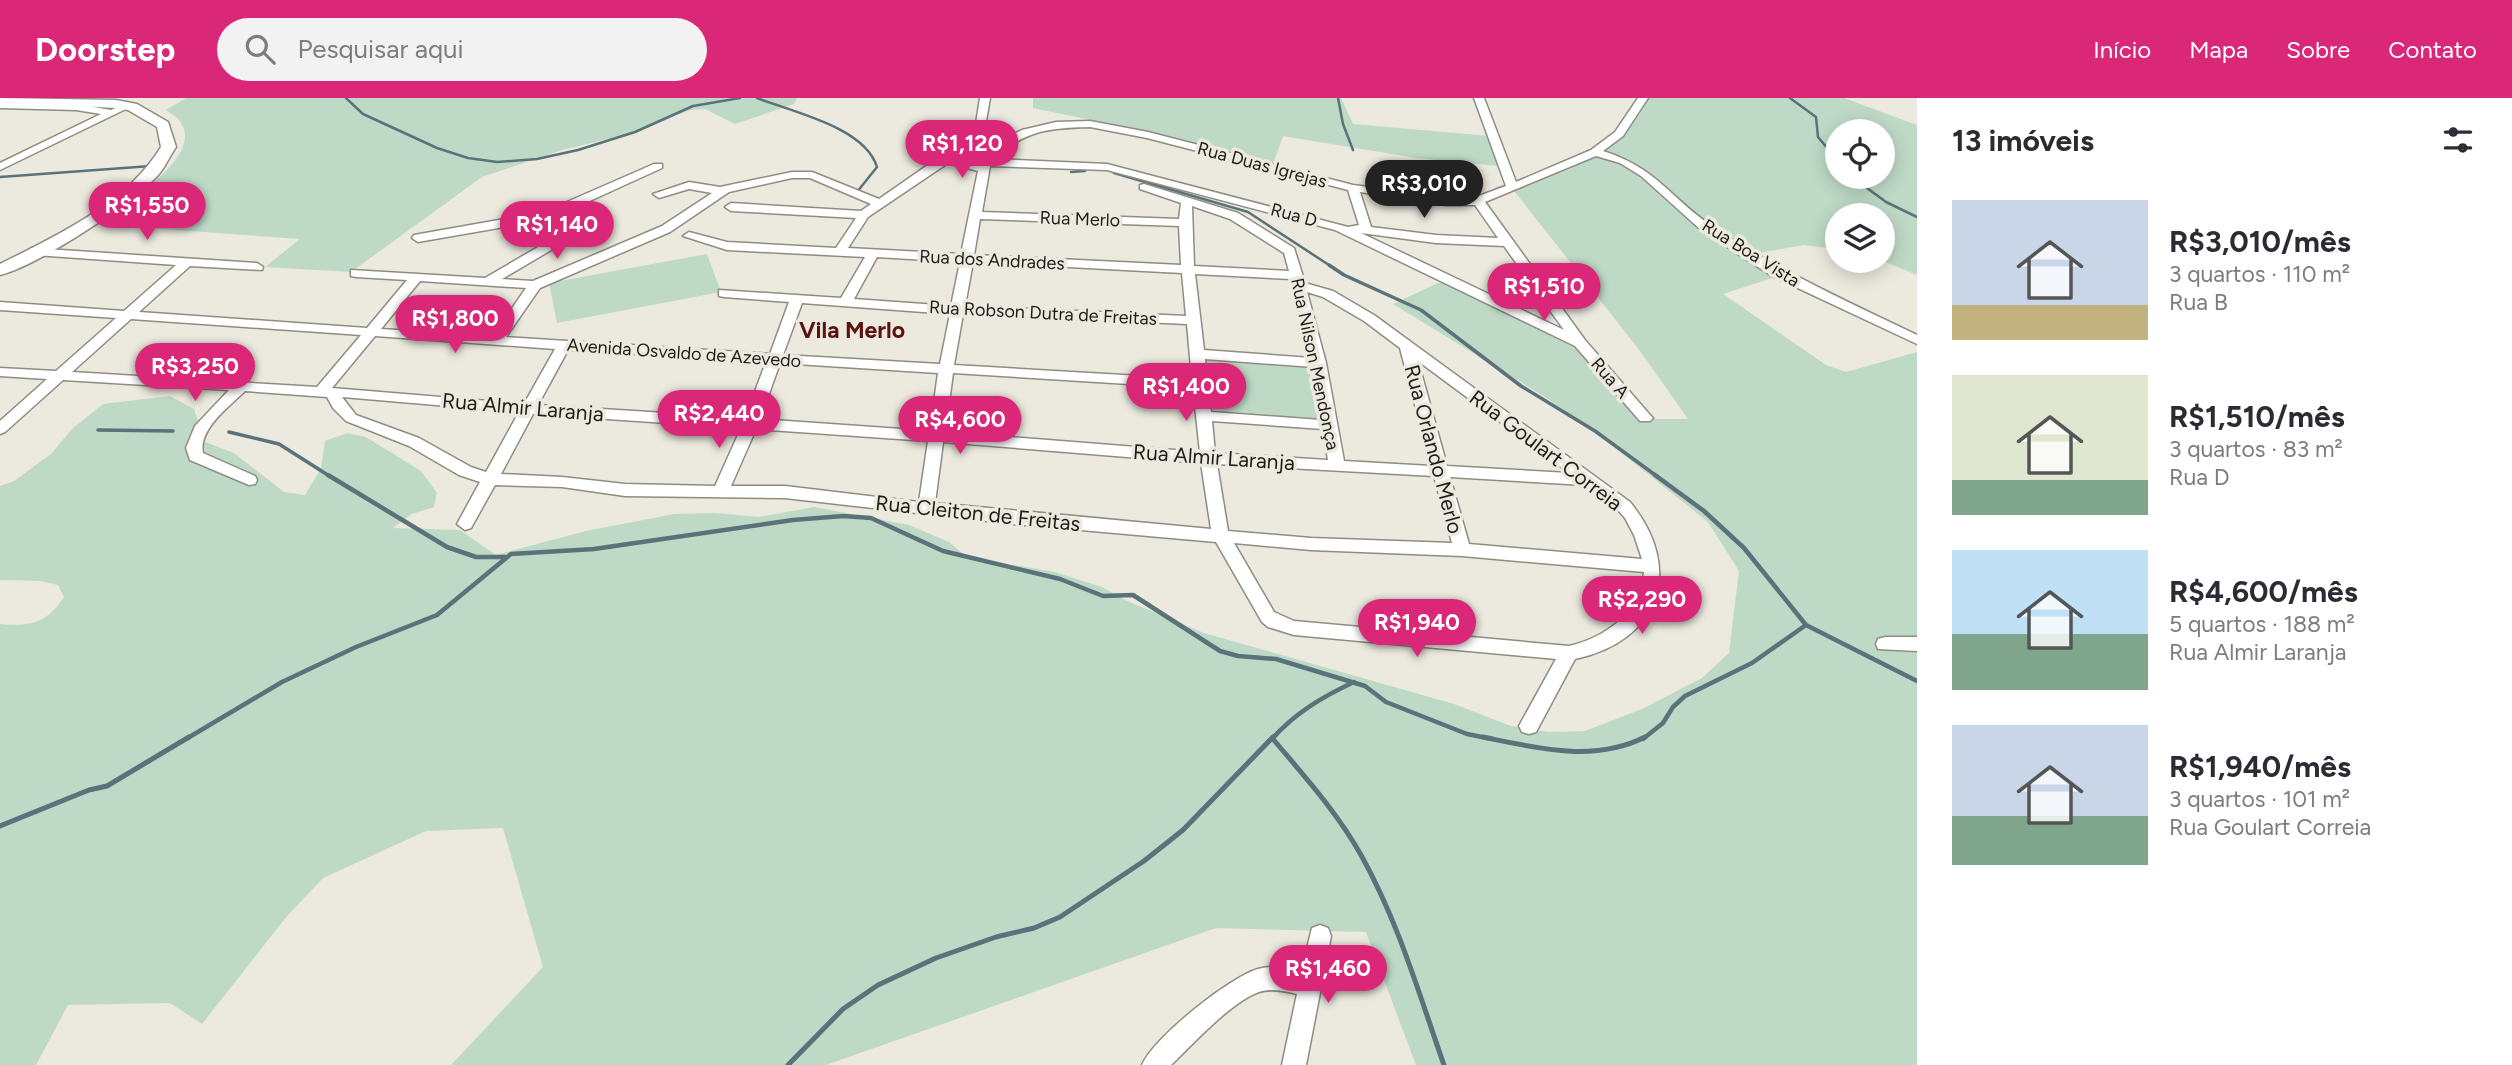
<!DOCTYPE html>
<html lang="pt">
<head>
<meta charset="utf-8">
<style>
	:root { --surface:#fff; --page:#f2f2f3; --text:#2b2b33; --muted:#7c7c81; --accent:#db2777 }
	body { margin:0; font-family:Figtree,sans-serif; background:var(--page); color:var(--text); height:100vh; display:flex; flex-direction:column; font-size:26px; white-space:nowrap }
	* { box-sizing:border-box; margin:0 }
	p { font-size:23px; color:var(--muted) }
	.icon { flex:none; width:38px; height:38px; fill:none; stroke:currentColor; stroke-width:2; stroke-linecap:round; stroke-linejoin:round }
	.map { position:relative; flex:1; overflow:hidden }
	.details { display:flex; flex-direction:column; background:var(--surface); width:595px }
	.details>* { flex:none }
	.controls { position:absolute; left:1825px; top:21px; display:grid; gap:14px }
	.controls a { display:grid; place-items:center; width:70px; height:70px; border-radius:50%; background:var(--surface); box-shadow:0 4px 18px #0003; font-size:35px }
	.price { position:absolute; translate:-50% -60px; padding:0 16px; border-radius:24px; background:var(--accent); color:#fff; font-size:23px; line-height:46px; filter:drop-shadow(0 2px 4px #0008) }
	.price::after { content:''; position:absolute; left:50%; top:42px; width:21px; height:16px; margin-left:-10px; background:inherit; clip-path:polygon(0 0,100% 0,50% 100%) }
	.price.selected { background:#222; color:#fff }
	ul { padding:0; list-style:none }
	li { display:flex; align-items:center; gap:21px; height:175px; padding:0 35px }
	li span { display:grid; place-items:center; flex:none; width:196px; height:140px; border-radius:0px; color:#555 }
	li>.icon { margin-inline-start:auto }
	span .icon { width:84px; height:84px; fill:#fffc; stroke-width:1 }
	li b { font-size:30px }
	h2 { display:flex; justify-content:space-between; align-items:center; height:84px; padding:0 35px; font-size:30px }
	header { display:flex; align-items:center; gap:42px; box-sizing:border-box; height:98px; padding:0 35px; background:var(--accent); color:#fff }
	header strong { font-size:33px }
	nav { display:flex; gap:38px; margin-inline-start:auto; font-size:24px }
	.search { width:490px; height:63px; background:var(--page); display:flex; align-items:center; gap:18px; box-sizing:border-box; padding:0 24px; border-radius:38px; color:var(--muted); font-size:26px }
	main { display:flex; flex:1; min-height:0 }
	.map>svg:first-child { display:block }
	.green { fill:#bedac6; fill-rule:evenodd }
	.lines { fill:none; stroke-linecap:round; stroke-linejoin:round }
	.stream-far3 { stroke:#5a727a; stroke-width:2.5 }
	.stream-far2 { stroke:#5a727a; stroke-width:3.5 }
	.stream-far1 { stroke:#5a727a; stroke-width:4.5 }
	.stream { stroke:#5a727a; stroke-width:5 }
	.minor-casing { stroke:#8f8c82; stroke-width:3 }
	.major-casing { stroke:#8f8c82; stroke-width:3 }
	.minor { fill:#fff; fill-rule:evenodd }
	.major { fill:#fff; fill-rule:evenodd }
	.labels { text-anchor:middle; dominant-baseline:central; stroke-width:7; stroke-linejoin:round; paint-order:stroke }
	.far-street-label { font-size:18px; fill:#1e1d19; stroke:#ece9de }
	.street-label { font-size:21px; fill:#1e1d19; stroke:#ece9de }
	.far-district-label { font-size:23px; font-weight:bold; fill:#581412; stroke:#ece9de }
</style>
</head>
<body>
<header>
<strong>Doorstep</strong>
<div class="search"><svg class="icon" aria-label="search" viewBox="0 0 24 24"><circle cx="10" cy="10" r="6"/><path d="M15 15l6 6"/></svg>Pesquisar aqui</div>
<nav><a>Início</a><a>Mapa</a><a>Sobre</a><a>Contato</a></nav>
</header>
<main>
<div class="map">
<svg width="1917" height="967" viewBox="0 0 1917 967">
	<rect width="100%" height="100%" fill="#ece9de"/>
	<g class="green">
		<path d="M186,0H797L794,6L735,26L705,11L690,12L629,36L562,52L482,79L351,174L265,169L300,141L93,126C117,110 209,59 179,22C176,18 169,15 166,12Z"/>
		<path d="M1033,0H1341L1353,26L1490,38L1499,68L1416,60L1283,38L1273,66L1110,26L1033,10Z"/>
		<path d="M1649,0H1844L1917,27V177L1883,163V117H1838L1837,151L1804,147L1759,155L1788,175L1723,196L1826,267L1846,274L1917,254V967H1416L1366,834L1216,830L826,967H451L543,869L503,730L426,733L323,780L287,818L202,926L170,905L68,907L36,967H0V526C30,529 47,525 64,499L58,487L40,483L0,482V388L14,383L51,356L72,331L103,306L170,298L194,311L205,344L234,355L284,394L305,397L321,370L325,343L347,335L366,339L421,373L437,395L434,409L412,416L393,430L460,432L496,457L586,433L674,416L715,415L759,419L814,409L909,427L949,444L967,459L1055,474L1102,489L1125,502L1204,535L1454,606L1511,628L1548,634L1585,633L1642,611L1702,580L1729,555L1739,473L1708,424L1613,348L1545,299L1393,206L1440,184L1582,253L1640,321H1688L1640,253L1515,94L1494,90C1509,83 1522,84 1537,81C1583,72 1628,42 1649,0ZM1838,33H1883V79H1838Z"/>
		<path d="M707,156L721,194L557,225L549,185Z"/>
		<path d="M1207,262L1309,269L1318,323L1211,315Z"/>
	</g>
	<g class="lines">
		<g class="stream-far3">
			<path d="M346,0L363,16L437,50L468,60L497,64L537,61L578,52L635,34L693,8L740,0"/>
			<path d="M757,0C792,14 865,29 877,69L857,94"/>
			<path d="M1338,0L1343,26L1353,52"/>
			<path d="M1790,0L1816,19L1818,39L1838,63"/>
			<path d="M1071,74L1085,73"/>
			<path d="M1114,75L1248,114L1332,169"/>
			<path d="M0,79L151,68"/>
			<path d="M1852,79L1886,104L1917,119"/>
		</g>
		<g class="stream-far2">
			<path d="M1329,167L1344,177L1421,212L1521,288L1595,333L1658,379"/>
			<path d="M98,332L173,333"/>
			<path d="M229,334L279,346L331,379"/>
		</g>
		<g class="stream-far1">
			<path d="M328,377L447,449L476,459H505"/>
			<path d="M1655,377L1704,413L1744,450L1806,527L1917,583"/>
			<path d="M186,641L282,584L356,549L437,517L511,456L594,451L793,422L843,418L871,420L943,453L1060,481L1103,498L1133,497L1220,553L1238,558L1276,561L1365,588L1386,604L1467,636L1492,641"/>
			<path d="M1272,641C1295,615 1322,599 1354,584"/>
			<path d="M1643,641L1663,625L1673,609L1685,598L1752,565L1806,527"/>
		</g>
		<g class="stream">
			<path d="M1483,639C1536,650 1594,665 1645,639"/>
			<path d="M1273,641C1304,678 1337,714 1361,757C1398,823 1419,896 1444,967"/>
			<path d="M0,728L89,692L107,688L189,639"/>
			<path d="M788,967L843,911L878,887L936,860L996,839L1034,830L1060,819L1144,763L1183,732L1273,639"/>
		</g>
		<defs>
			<g id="minor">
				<path d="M980,0H990L986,23L988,55L1002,42L1022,32L1056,24L1090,23L1148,34L1353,87L1446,99H1476L1506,88L1474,0H1484L1516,84L1591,52L1615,34L1638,0H1648L1623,38L1603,53C1657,70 1670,100 1713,129C1778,172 1846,203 1917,237V246L1772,178L1701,132L1641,78L1620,65L1596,58L1485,104L1585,242L1650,317L1653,320L1650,323H1640L1575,248L1335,132L1107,72L990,68L982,114L1179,121L1181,105L1140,91V87L1144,86L1238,115L1294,150L1305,185L1333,193L1374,217L1630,404C1685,471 1660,543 1575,561L1536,634L1529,636L1522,634L1519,628L1556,561L1294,537L1268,529L1262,524L1216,444L1013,426L785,400L625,398L562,389L495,387L471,430L465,432L457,426L480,384L459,377L409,348L346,323L333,310L327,299L245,293C230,308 198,331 203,355L255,378L257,382L255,386L249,387L190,362L186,350L195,328L229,292L63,282L5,334L0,336V323L47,281L0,278V270L56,273L116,220L0,212V204L124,213L176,167L35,157L29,153L31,150L257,165L263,169L262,172L190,168L139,214L367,230L407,182L356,179L351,178V172L485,180L550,142L562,126L559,115L510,128L418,144L412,140L414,137L510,120L560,107L654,66H662V70L570,112L574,126L558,148L502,181L533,183L662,128L712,95L689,91L659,100L653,96L689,84L720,89L792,74H812L879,101L935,62L948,59L979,67L975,32ZM1090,29L1147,40L1348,92L1359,127L1348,129L1107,66L995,61C1024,32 1050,30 1090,29ZM948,65L978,73L961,156L848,150L868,119ZM792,80H810L871,106L861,113L731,105L725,109L731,113L856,120L836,150L727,144L689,134L683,138L727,152L865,159L841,200L719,192V198L724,199L789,204L770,256L506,239L540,190L670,134L729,94ZM1360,94L1446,107H1475L1498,140L1436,137L1371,129ZM1192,108L1230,121L1284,155L1289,173L1194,168ZM980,121L1179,128L1181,167L974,157ZM1361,135L1436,145L1504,148L1564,232ZM877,159L960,164L951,208L854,201ZM973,164L1182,175L1186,218L965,208ZM1195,176L1291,181L1311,260L1204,252ZM420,183L526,190L493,238L381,231ZM1307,194L1323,199L1364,223L1400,250L1431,368L1344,363L1326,265ZM802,205L950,216L940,266L783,257ZM963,216L1187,226L1192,281L954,267ZM131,221L361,237L317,289L72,274ZM375,238L555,251L524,306L332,290ZM568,252H570L766,264L745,320L538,307ZM1205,261L1313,269L1321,322L1211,314ZM1418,263L1569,375L1447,368ZM780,265L938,275L930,333L760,321ZM953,275L1193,290L1200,354L945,334ZM342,299L519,314L486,374L471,369L419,340L356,317ZM533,316L741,330L715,388L625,386L562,379L501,376ZM1212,323L1323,331L1328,362L1215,355ZM756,331L928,343L919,404L785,388H731ZM943,344L1201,365L1211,431L935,405ZM1217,366L1434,378L1452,445L1311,440L1228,433ZM1450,379L1585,387L1618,412L1625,420L1634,437L1642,461L1469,446ZM1234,445L1311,452L1462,458L1644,474C1642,513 1605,540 1569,548L1294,523L1274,514Z"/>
				<path d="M0,4L76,6L111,12L127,5L132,8L0,72V65L101,16L76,12L0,10Z"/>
				<path d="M1885,539H1917V553L1878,551L1876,546L1878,541Z"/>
				<path d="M1320,827L1328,830L1331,838L1306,967H1282L1297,896C1285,893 1271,890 1259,894C1232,903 1192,947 1171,967H1142C1153,940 1230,879 1258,871C1272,867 1287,869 1301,874L1312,830Z"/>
			</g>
			<path id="major" d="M0,0L116,2L137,6L168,24L176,49C170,57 166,68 159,76C134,105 37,168 0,177V166C58,137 127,105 161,49L157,29L128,12L116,10L0,4Z"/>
		</defs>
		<use href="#minor" class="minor-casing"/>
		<use href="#major" class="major-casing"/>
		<use href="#minor" class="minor"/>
		<use href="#major" class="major"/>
	</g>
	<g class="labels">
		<g class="far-street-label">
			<text transform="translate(1262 67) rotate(15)">Rua Duas Igrejas</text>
			<text transform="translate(1294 117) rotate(15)">Rua D</text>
			<text transform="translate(1080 121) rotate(2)">Rua Merlo</text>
			<text transform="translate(1751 155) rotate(32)">Rua Boa Vista</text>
			<text transform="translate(992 162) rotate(3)">Rua dos Andrades</text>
			<text transform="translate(1043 215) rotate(3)">Rua Robson Dutra de Freitas</text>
			<text transform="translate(684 255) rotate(4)">Avenida Osvaldo de Azevedo</text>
			<text transform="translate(1315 266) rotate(78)">Rua Nilson Mendonça</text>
			<text transform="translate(1610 280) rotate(49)">Rua A</text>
		</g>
		<g class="street-label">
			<text transform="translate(523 309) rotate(5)">Rua Almir Laranja</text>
			<text transform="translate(1434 351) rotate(75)">Rua Orlando Merlo</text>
			<text transform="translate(1546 352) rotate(37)">Rua Goulart Correia</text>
			<text transform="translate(1214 359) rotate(4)">Rua Almir Laranja</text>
			<text transform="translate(978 415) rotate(6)">Rua Cleiton de Freitas</text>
		</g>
		<g class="far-district-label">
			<text x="852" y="232">Vila Merlo</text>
		</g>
	</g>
</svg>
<div class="controls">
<a><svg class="icon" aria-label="locate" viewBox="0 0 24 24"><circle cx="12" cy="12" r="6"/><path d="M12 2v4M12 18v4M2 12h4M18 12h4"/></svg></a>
<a><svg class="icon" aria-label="layers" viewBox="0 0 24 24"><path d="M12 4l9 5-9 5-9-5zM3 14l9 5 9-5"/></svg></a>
</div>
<b class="price" style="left:962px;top:82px">R$1,120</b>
<b class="price selected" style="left:1424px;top:122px">R$3,010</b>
<b class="price" style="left:147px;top:144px">R$1,550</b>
<b class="price" style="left:557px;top:163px">R$1,140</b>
<b class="price" style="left:1544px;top:225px">R$1,510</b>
<b class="price" style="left:455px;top:257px">R$1,800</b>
<b class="price" style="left:195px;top:305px">R$3,250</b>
<b class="price" style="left:1186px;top:325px">R$1,400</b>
<b class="price" style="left:719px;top:352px">R$2,440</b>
<b class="price" style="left:960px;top:358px">R$4,600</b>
<b class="price" style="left:1642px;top:538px">R$2,290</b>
<b class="price" style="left:1417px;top:561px">R$1,940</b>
<b class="price" style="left:1328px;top:907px">R$1,460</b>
</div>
<section class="details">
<h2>13 imóveis<svg class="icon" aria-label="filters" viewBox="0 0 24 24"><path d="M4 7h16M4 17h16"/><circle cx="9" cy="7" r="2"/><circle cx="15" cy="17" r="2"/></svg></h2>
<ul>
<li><span style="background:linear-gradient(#c9d6e8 75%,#c2b280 0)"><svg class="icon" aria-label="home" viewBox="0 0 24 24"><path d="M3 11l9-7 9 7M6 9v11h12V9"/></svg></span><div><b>R$3,010/mês</b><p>3 quartos · 110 m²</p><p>Rua B</p></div></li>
<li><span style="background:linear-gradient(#dfe7d0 75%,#7fa58c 0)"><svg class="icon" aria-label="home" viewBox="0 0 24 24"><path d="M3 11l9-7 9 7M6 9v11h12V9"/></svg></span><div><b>R$1,510/mês</b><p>3 quartos · 83 m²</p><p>Rua D</p></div></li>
<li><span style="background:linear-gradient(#bfe0f5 60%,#7fa58c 0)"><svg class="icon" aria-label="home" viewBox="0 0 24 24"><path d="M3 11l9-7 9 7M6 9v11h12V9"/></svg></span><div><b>R$4,600/mês</b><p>5 quartos · 188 m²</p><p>Rua Almir Laranja</p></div></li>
<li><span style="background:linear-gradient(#c9d6e8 65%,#7fa58c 0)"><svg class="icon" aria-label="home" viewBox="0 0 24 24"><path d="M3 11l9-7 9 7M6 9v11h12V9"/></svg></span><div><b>R$1,940/mês</b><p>3 quartos · 101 m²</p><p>Rua Goulart Correia</p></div></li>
</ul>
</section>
</main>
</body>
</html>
